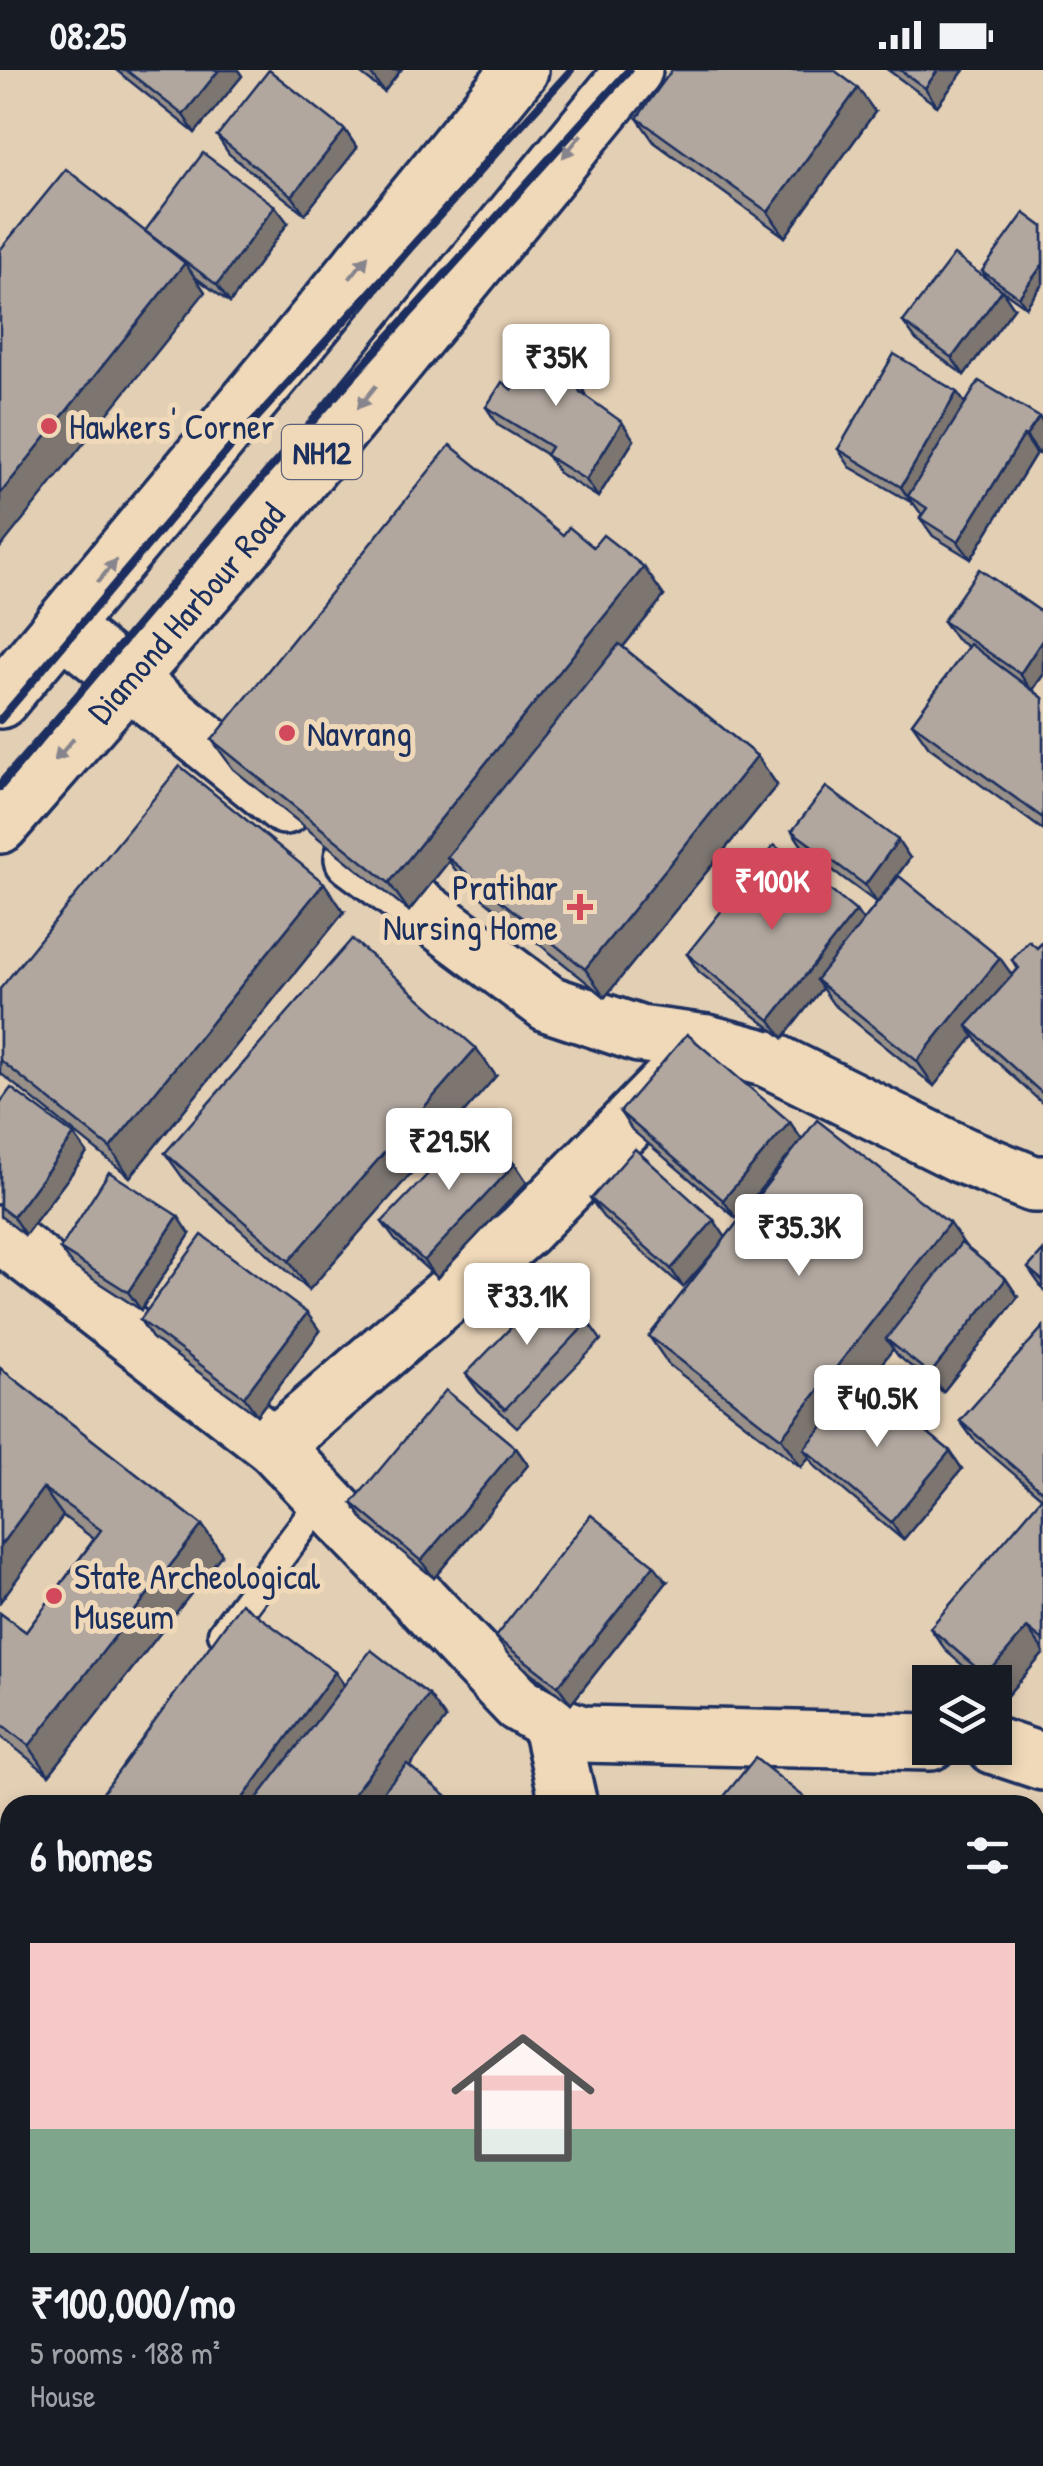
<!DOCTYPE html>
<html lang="en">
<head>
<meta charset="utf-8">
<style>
	:root { --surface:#171b24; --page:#20242c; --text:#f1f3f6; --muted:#9ea1a6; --line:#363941; --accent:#d1495b }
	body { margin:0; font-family:"Patrick Hand",sans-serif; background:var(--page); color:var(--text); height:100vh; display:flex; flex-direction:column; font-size:38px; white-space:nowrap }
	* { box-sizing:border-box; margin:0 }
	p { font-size:32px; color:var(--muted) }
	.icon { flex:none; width:55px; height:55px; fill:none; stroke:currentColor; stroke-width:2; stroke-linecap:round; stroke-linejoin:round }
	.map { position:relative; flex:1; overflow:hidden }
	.details { position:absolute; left:0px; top:1725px; width:1045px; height:672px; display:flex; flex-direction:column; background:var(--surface); border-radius:30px 30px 0 0; box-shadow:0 5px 15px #0003 }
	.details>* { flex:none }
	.tools { position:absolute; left:912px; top:1595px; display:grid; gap:20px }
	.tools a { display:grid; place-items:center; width:100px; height:100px; border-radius:0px; background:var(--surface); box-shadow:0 5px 15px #0003; font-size:50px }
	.price { position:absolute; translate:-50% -85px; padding:0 22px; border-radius:10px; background:#fff; color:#222; font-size:32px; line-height:65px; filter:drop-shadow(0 2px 5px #0008) }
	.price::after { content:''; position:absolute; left:50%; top:60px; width:30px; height:22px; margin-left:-15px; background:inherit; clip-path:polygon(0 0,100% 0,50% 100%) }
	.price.current { background:var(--accent); color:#fff }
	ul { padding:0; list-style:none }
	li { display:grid; align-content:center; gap:20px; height:530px; padding:0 30px }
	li+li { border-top:2px solid var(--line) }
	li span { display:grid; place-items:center; height:310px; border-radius:0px; color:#555 }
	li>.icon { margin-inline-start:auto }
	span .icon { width:180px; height:180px; fill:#fffc; stroke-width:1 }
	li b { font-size:42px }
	h2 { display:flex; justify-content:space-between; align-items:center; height:120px; padding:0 30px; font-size:42px }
	.status { display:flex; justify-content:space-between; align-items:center; height:70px; padding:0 50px; background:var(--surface); direction:ltr }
	.status svg { height:28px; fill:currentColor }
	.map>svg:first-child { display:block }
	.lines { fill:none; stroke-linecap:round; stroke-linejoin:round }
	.service-casing { stroke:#1b2f5e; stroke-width:35 }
	.minor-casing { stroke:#1b2f5e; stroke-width:62 }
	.trunk-casing { stroke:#1b2f5e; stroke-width:62 }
	.service { stroke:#f0d9b9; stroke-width:28 }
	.minor { stroke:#f0d9b9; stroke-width:55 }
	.trunk { stroke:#f0d9b9; stroke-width:55 }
	.rail { stroke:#1b2f5e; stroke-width:8 }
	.wall { fill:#989089; stroke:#1b2f5e; stroke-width:2.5 }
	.shaded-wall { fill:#7c756f; stroke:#1b2f5e; stroke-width:2.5 }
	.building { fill:#b1a79f; stroke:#1b2f5e; stroke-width:2.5 }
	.oneway { fill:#86848c }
	.poi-dot { fill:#d1495b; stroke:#f0d9b9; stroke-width:4 }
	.labels { text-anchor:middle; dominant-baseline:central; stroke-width:10; stroke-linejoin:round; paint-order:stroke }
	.shield { fill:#f0d9b9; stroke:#5b6279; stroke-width:2.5 }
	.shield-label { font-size:32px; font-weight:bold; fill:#1b2f5e }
	.poi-label { font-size:35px; fill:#1b2f5e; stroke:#f0d9b9; text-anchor:start }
	.street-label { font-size:35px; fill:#1b2f5e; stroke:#f0d9b9 }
</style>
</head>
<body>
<div class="status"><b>08:25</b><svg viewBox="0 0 49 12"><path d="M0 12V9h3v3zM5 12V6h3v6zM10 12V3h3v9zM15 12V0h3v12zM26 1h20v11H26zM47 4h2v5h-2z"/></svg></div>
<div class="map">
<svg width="1043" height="2396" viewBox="0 0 1043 2396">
	<rect width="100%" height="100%" fill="#e3cfb4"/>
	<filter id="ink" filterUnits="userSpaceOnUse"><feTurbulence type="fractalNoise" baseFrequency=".01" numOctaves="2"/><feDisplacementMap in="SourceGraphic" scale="20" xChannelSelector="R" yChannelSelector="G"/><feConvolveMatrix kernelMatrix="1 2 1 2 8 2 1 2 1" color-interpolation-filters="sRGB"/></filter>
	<g filter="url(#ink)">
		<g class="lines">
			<defs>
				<path id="service" d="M223,1563L324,1428"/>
				<g id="minor">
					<path d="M61,556L285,736"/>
					<path d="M353,788L549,934L639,964L707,973"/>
					<path d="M0,1164L274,1376L519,1634L550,1652L582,1664L930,1672"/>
					<path d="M274,1376L524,1160L707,973L768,989L962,1085L1033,1114H1043"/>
					<path d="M550,1652L569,1735"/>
					<path d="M995,1676L1043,1692"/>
				</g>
				<g id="trunk">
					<path d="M0,630L286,287L520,0"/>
					<path id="s1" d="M0,755L254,465L634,0"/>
				</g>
			</defs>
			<use href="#service" class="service-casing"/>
			<use href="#minor" class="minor-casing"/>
			<use href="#trunk" class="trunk-casing"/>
			<use href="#service" class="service"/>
			<use href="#minor" class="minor"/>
			<use href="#trunk" class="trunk"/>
			<g class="rail">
				<path d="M0,650L234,373L571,0"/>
				<path d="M0,717L267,402L629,0"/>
			</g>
		</g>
		<g class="wall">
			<path d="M116,0H238L242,6L195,63Z"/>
			<path d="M356,0H401L384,22Z"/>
			<path d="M888,0H964L937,36Z"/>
			<path d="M875,42L785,167L654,72L637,48Z"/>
			<path d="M345,60L357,78L305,144L229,84L217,66Z"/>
			<path d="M288,153L230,233L195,207L205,222L145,162Z"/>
			<path d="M1043,157V213L1026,237L988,210L982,201Z"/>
			<path d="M1014,238L964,305L916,270L903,252Z"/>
			<path d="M555,268L568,286L586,327L634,370L598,427L559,403L547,385L498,355L486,337L512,320L527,300L519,289Z"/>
			<path d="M965,333L1039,347L1043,353V377L1039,384L1036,383L971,489L933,466L920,448L922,445L914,434L850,397L838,379Z"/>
			<path d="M563,465L593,477L664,526L623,577L757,686L777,715L605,927L467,816L449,791L409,841L233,699L212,670Z"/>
			<path d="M1043,543V605L1033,620L1043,628V760L929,677L912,653L968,577L956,569L943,551Z"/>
			<path d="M792,761L910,788L878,832L1012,905L1018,899L1012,890L1037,878L1043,872V1034L984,980L974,966L934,1016L833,934L822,918L783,968L699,902L687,884L856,841L863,851L877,833L804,779Z"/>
			<path d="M344,842L130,1107L0,1003V919Z"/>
			<path d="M496,1006L309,1220L185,1111L165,1083Z"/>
			<path d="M0,1033L74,1065L87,1083L25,1165L0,1146Z"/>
			<path d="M620,1042L802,1069L967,1178L1006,1209L1018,1227L943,1322L898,1286L893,1279L867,1313L950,1381L962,1399L903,1470L816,1397L809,1387L801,1397L669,1295L649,1266L716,1180L683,1217L603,1147L591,1129L726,1167L789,1086L736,1148L632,1060Z"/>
			<path d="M527,1112L437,1208L395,1170L382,1152Z"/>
			<path d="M190,1164L141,1240L73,1196L60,1179Z"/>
			<path d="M1043,1181V1219L1028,1198Z"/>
			<path d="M140,1250L320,1261L257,1345L152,1268Z"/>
			<path d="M588,1252L601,1270L517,1357L479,1322L466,1304Z"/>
			<path d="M1043,1257V1584L1003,1630L995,1624V1612H982L947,1582L930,1558L1042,1428L973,1369L960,1351Z"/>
			<path d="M0,1298L202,1455L222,1484L49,1705L0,1666V1543L26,1562L94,1469L63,1446L0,1532Z"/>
			<path d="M516,1378L528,1395L434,1508L364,1451L352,1433Z"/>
			<path d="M667,1512L571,1634L508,1584L495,1567Z"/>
			<path d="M1035,1759L1043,1766V1857L1035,1850Z"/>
			<path d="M1035,1896L1043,1902V2028L1035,2022Z"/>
			<path d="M0,1903L10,1910V1981L0,1974Z"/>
			<path d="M266,2388H385L396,2396H278Z"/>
			<path d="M769,2388H807L802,2396H781Z"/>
			<path d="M1007,2388H1035L1043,2396H1020Z"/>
		</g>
		<g class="shaded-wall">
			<path d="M219,0H238L242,6L195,63L183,45Z"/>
			<path d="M374,0H401L384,22L371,4Z"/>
			<path d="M938,0H964L937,36L925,18Z"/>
			<path d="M858,18L875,42L785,167L768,142Z"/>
			<path d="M345,60L357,78L305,144L292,126Z"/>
			<path d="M275,136L288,153L230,233L217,215Z"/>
			<path d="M185,193L205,222L0,478V424Z"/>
			<path d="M1043,194V213L1026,237L1019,227Z"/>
			<path d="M1002,220L1014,238L964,305L952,288Z"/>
			<path d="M555,268L568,286L592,340L580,322Z"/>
			<path d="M957,322L970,340L908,426L913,435L901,417Z"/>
			<path d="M1039,347L1043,353V377L1039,384L1026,366Z"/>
			<path d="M622,352L634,370L598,427L586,410Z"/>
			<path d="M1024,365L1036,383L971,489L958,472Z"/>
			<path d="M644,497L664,526L450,790L447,787L449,791L409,841L389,813Z"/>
			<path d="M1043,569V605L1032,621L1020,604Z"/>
			<path d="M757,686L777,715L605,927L585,899Z"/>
			<path d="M898,770L910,788L877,833L865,815Z"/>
			<path d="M324,813L344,842L130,1107L110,1078Z"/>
			<path d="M856,841L869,859L816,910L822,918L783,968L770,950Z"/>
			<path d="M1000,888L1017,912L967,956L974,966L934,1016L917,991Z"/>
			<path d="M476,978L496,1006L309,1220L289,1191Z"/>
			<path d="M790,1052L802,1070L736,1148L723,1130Z"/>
			<path d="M74,1065L87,1083L25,1165L13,1147Z"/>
			<path d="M515,1094L527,1112L437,1208L424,1191Z"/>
			<path d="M178,1146L190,1164L141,1240L128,1222Z"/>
			<path d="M714,1150L726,1168L683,1217L671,1199Z"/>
			<path d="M949,1153L969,1181L886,1269L893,1279L811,1385L804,1379L809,1387L801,1397L781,1368Z"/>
			<path d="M1006,1209L1018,1227L943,1322L930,1304Z"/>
			<path d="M307,1243L320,1261L257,1345L244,1327Z"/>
			<path d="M516,1378L528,1395L434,1508L421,1491Z"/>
			<path d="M950,1381L962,1399L903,1470L891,1452Z"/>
			<path d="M43,1418L63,1446L0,1532V1476Z"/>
			<path d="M202,1455L222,1484L49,1705L29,1676Z"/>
			<path d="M654,1495L667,1512L571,1634L558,1616Z"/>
			<path d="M1027,1558L1043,1580V1584L1003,1630L995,1619V1612H990L986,1606Z"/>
			<path d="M335,1602L352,1626L272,1735H238Z"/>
			<path d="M429,1625L446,1649L380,1735H345Z"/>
			<path d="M137,2388H147L153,2396H131Z"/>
			<path d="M299,2388H325L319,2396H293Z"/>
			<path d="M783,2388H807L802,2396H789Z"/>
		</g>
		<g class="building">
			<path d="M126,0H219L183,45Z"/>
			<path d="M269,0L345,60L292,126L217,66Z"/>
			<path d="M672,0H834L858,18L768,142L637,48Z"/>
			<path d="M900,0H938L925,18Z"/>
			<path d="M203,83L275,136L217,215L145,161Z"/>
			<path d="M66,99L185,193L0,424V180Z"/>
			<path d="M1024,143L1043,157V194L1019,227L982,201Z"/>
			<path d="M954,185L1002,220L952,288L903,252Z"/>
			<path d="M543,259L555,268L580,322L622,352L586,410L546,385L551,377L486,337L502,312L512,320L529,297L519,289Z"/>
			<path d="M894,284L957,322L901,417L838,379Z"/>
			<path d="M979,311L1039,347L1026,366L1024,365L958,472L920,448L927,438L908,426Z"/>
			<path d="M450,375L563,465L569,457L593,477L603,465L644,497L389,813L212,670Z"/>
			<path d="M979,499L1043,543V569L1020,604L943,551Z"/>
			<path d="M619,574L757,686L585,899L447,787Z"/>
			<path d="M970,574L1043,628V748L912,653Z"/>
			<path d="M180,696L324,813L110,1078L0,990V919Z"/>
			<path d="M826,717L898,770L865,815L792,761Z"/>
			<path d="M774,775L856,841L770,950L687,884Z"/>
			<path d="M899,806L1000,888L917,991L816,910Z"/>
			<path d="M352,869L476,978L289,1191L165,1083Z"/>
			<path d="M1029,871L1037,878L1043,872V1024L967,956L1019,898L1012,890Z"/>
			<path d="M687,964L790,1052L723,1130L620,1042Z"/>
			<path d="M11,1018L74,1065L13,1147L0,1137V1033Z"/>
			<path d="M817,1050L949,1153L781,1368L649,1266Z"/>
			<path d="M474,1056L515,1094L424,1191L382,1152Z"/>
			<path d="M635,1079L714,1150L671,1199L591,1129Z"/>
			<path d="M109,1102L178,1146L128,1222L60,1179Z"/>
			<path d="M202,1165L307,1243L244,1327L140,1250Z"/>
			<path d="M961,1173L1006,1209L930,1304L886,1269Z"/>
			<path d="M1043,1181V1211L1028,1198Z"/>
			<path d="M551,1216L588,1252L505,1339L466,1304Z"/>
			<path d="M1043,1257V1418L1041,1420L960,1351Z"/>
			<path d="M0,1298L202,1455L29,1676L0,1653V1543L26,1562L101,1460L43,1418L0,1476Z"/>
			<path d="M863,1309L950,1381L891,1452L804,1379Z"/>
			<path d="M446,1320L516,1378L421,1491L352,1433Z"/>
			<path d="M1043,1426V1571L1027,1558L986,1606L930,1558Z"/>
			<path d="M591,1445L654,1495L558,1616L495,1567Z"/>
			<path d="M241,1533L335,1602L238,1735H94Z"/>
			<path d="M371,1580L429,1625L345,1735H252Z"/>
			<path d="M755,1688L814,1735H717Z"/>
			<path d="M407,1694L457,1735H362L372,1723L378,1727Z"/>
			<path d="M1035,1759L1043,1766V1850L1035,1843Z"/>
			<path d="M1035,1896L1043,1902L1042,2019L1035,2014Z"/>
			<path d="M0,1903L10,1910V1972L0,1965Z"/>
			<path d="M1035,2306L1043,2311V2396H1036L1023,2388H1035Z"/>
			<path d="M24,2388H137L131,2396H18Z"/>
			<path d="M220,2388H260L271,2396H214Z"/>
			<path d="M278,2388H299L293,2396H290Z"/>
			<path d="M317,2388H385L396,2396H310Z"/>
			<path d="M436,2388H544L557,2396H431Z"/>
			<path d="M645,2388H750L762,2396H640Z"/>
			<path d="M810,2388H913L927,2396H816L808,2391Z"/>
			<path d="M970,2388H999L1010,2396H964Z"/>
		</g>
		<defs><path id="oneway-solid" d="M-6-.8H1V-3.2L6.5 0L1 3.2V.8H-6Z" transform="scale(2.5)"/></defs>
		<g class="oneway">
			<use href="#oneway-solid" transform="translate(572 76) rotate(129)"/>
			<use href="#oneway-solid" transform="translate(359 197) rotate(-51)"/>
			<use href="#oneway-solid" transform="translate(367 327) rotate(129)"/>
			<use href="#oneway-solid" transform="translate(107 501) rotate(-50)"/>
			<use href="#oneway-solid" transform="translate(64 680) rotate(131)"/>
		</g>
	</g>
	<g class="poi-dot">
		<circle cx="49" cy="356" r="10"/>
		<circle cx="287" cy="663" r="10"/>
		<path d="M575 822h10v10h10v10h-10v10h-10v-10h-10v-10h10z"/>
		<circle cx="54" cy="1526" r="10"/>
	</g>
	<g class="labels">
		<rect class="shield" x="282" y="355" width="80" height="54" rx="8"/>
		<g class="shield-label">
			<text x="322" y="382">NH12</text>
		</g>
		<g class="poi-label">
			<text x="69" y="356">Hawkers' Corner</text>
			<text x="307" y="663">Navrang</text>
			<text x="558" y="817" text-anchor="end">Pratihar<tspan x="558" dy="40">Nursing Home</tspan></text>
			<text x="74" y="1506">State Archeological<tspan x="74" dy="40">Museum</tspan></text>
		</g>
		<g class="street-label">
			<text stroke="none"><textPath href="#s1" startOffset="282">Diamond Harbour Road</textPath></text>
		</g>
	</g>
</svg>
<div class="tools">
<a><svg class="icon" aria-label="layers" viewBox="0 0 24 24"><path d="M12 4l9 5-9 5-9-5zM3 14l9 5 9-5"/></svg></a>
</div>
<b class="price" style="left:556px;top:339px">₹35K</b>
<b class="price current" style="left:772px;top:863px">₹100K</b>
<b class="price" style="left:449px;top:1123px">₹29.5K</b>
<b class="price" style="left:799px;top:1209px">₹35.3K</b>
<b class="price" style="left:527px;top:1278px">₹33.1K</b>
<b class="price" style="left:877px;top:1380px">₹40.5K</b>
<section class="details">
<h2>6 homes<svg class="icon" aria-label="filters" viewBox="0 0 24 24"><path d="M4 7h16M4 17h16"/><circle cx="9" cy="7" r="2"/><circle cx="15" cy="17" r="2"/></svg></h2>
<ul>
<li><span style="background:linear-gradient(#f6c9c9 60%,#7fa58c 0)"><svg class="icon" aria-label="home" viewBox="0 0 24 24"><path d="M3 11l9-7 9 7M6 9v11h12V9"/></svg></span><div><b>₹100,000/mo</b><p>5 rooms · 188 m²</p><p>House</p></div></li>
</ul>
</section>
</div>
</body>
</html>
